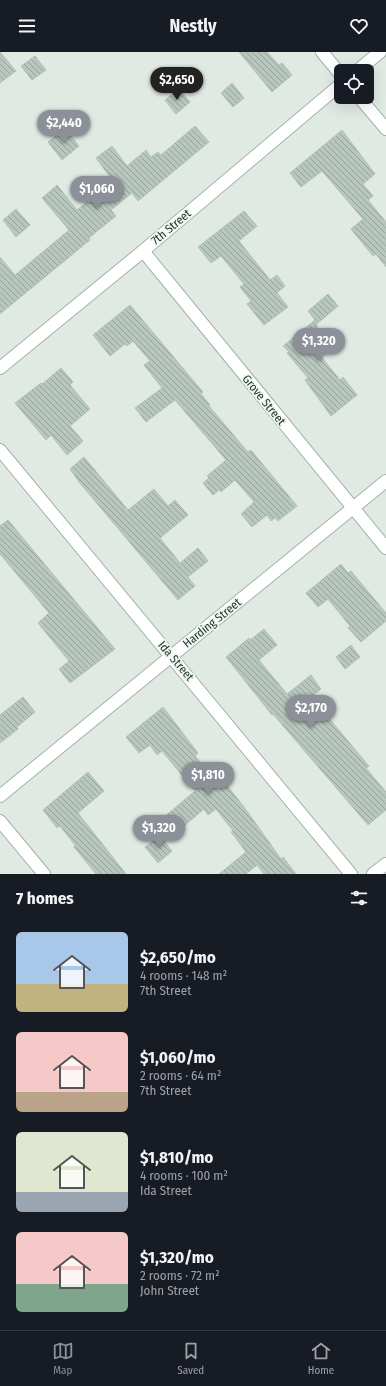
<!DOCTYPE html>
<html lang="en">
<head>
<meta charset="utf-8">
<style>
	:root { --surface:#171b24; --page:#242831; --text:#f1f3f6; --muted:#9ea1a6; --line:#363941; --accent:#8c9099 }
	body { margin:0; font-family:"Fira Sans Condensed",sans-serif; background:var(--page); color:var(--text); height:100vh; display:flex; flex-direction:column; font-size:15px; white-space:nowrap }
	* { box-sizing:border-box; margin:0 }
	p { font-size:13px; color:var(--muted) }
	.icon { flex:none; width:22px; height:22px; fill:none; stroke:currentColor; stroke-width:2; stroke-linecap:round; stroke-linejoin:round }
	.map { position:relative; height:822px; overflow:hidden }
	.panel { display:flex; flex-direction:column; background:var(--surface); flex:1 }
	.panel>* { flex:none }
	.buttons { position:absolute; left:334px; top:12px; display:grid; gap:8px }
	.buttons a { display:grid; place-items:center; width:40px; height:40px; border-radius:6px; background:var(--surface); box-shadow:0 4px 16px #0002; font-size:20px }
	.price { position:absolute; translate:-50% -34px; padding:0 9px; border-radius:14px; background:var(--accent); color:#fff; font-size:13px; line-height:26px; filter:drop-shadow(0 1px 2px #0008) }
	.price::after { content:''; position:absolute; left:50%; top:24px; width:12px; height:9px; margin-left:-6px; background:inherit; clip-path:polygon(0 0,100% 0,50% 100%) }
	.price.active { background:#222; color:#fff }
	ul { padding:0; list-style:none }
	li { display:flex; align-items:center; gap:12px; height:100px; padding:0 16px }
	li span { display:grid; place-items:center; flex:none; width:112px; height:80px; border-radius:6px; color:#555 }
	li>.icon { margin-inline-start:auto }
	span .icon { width:48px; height:48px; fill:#fffc; stroke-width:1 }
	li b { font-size:17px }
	h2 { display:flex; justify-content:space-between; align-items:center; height:48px; padding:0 16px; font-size:17px }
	header { display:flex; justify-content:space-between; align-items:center; height:52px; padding:0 16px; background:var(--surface); font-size:18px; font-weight:700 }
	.tab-bar { display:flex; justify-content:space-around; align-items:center; height:56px; border-top:1px solid var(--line); background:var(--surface); font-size:11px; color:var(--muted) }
	.tab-bar a { display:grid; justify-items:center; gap:2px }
	.tab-bar .active { color:var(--accent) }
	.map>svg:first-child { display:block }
	.building { fill:url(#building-back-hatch); stroke:#b3c3b8 }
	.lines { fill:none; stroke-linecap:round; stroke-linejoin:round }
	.minor-casing { stroke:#a3b1a9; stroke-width:14 }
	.tertiary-casing { stroke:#a3b1a9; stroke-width:14 }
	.minor { stroke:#fff; stroke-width:12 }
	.tertiary { stroke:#fff; stroke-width:12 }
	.labels { text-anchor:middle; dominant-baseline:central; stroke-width:3.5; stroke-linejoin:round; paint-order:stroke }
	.street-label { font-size:12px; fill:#21392d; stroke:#f0f7f2 }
</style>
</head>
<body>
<header><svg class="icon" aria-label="menu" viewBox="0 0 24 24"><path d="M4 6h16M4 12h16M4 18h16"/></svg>Nestly<svg class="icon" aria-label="heart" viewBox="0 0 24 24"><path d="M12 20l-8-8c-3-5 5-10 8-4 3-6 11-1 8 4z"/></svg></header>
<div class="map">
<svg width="386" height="822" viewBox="0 0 386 822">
	<defs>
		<pattern id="building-back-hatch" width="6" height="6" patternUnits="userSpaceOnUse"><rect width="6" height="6" fill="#b8c7be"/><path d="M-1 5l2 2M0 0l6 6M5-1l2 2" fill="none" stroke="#95a39b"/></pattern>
	</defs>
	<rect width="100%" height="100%" fill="#e0eae3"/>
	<g class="building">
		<path d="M0,0L16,19L0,31Z"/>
		<path d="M239,0H267L279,13L282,11L292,23L272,40Z"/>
		<path d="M35,4L46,18L32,28L21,14Z"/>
		<path d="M232,31L244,46L233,55L221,41Z"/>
		<path d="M179,37L190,50L176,62L165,48Z"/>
		<path d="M195,74L209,90L138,149L132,141L111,158L116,164L89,186L90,188L0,262V205L15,223L69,178L42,146L57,133L77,158L113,129L96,106L112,94L127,114L146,98L151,105L158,100L161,103Z"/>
		<path d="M65,76L79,94L62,108L48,90Z"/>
		<path d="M342,78L375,122L363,132L373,144L368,148L386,170V215L376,202L373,204L351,177L363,167L322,119L301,135L290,121Z"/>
		<path d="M16,157L30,173L16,185L3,168Z"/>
		<path d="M244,159L257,174L239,189L270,228L277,223L285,234L277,241L288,255L264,273L247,252L251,249L240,235L244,232L221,204L211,211L198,195Z"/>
		<path d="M328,242L338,254L318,271L317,269V286L311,292L340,328L343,325L357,343L331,364L305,328L308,326L287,301L289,300L283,294L315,268L308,259Z"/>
		<path d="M130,253L203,340L201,342L210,353L209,354L248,400L251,398L297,454L278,469L275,466L271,469L267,463L252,475L241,462L254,450L235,428L221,440L219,438L213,443L203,431L209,426L207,424L226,408L175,348L146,370L135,356L162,336L144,313L150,309L133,289L127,294L125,292L110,304L93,283Z"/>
		<path d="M61,316L73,330L70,333L90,357L70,374L83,389L67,403L51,383L46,388L15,351L41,331L42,332Z"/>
		<path d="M84,405L128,458L154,437L168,454L175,448L188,463L160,486L180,511L198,496L208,509L188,525L195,534L178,548L79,430L70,417Z"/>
		<path d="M8,468L115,597L70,631L59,617L69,609L38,571L49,561L0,502V474Z"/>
		<path d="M341,512L348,521L351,519L386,561V569L361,590L348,576L350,574L328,547L318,555L306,541Z"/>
		<path d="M264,577L277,593L259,608L287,642L311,623L321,637L311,645L369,714L366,716L386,740V758L368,773L273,662L272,663L226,605L249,586L250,588Z"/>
		<path d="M351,593L360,605L345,617L336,605Z"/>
		<path d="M23,645L35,660L17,675L18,677L0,691V663Z"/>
		<path d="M163,655L198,701L195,704L220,734L225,731L244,755L281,807L283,805L296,822H264L257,813L246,822H219L246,800L231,780L233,779L216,757L208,763L204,757L177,780L164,765L195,739L162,699L157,703L150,693L139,701L126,685Z"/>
		<path d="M88,720L104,739L78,761L126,822H96L74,795L75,793L60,774L57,776L43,758Z"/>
		<path d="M160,784L172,799L158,811L145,795Z"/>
	</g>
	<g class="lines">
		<defs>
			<g id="minor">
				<path d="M322,0L341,23"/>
				<path d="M359,45L386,77"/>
				<path d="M143,199L386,496"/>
				<path d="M0,398L351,822"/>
				<path d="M0,744L386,429"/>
				<path d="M0,769L44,822"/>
				<path d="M373,822L386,812"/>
			</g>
			<g id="tertiary">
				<path d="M357,19L380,0"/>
				<path d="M0,316L143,199L341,32"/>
			</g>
		</defs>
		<use href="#minor" class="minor-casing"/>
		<use href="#tertiary" class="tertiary-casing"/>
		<use href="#minor" class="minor"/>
		<use href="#tertiary" class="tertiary"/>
	</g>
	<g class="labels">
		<g class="street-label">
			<text transform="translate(171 175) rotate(-40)">7th Street</text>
			<text transform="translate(264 348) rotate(51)">Grove Street</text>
			<text transform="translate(212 571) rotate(-39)">Harding Street</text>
			<text transform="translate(176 609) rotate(50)">Ida Street</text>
		</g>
	</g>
</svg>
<div class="buttons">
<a><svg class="icon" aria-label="locate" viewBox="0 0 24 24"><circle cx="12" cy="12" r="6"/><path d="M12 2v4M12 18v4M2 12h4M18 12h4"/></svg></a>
</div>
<b class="price active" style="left:177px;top:49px">$2,650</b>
<b class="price" style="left:64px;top:92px">$2,440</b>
<b class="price" style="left:97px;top:158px">$1,060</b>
<b class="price" style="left:319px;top:310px">$1,320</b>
<b class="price" style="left:311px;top:677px">$2,170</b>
<b class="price" style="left:208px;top:744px">$1,810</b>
<b class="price" style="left:159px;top:797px">$1,320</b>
</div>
<section class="panel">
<h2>7 homes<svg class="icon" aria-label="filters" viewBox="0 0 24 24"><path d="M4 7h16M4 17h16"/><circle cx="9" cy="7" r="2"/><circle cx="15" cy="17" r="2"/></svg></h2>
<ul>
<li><span style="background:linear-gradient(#a9c7e8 65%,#c2b280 0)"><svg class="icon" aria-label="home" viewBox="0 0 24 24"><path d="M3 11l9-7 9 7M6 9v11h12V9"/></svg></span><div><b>$2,650/mo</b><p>4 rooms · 148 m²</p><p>7th Street</p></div></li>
<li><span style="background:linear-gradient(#f6c9c9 75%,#b9a48a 0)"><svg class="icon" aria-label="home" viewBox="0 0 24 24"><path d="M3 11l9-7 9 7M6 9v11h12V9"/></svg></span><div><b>$1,060/mo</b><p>2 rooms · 64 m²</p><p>7th Street</p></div></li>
<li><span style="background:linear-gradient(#dfe7d0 75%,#9aa5b1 0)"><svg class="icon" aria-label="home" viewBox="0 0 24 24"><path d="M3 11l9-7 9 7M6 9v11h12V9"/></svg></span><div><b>$1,810/mo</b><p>4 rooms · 100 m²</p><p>Ida Street</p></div></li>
<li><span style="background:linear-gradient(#f6c9c9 65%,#7fa58c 0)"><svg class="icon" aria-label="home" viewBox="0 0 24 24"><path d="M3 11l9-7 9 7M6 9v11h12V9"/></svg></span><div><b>$1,320/mo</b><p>2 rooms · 72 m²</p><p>John Street</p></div></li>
</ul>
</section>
<nav class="tab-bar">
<a class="active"><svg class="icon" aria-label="map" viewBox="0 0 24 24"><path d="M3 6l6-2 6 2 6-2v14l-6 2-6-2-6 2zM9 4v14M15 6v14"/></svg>Map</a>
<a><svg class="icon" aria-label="saved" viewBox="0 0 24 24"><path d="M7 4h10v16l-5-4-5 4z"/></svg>Saved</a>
<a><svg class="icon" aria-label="home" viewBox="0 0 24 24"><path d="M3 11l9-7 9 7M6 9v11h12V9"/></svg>Home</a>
</nav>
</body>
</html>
